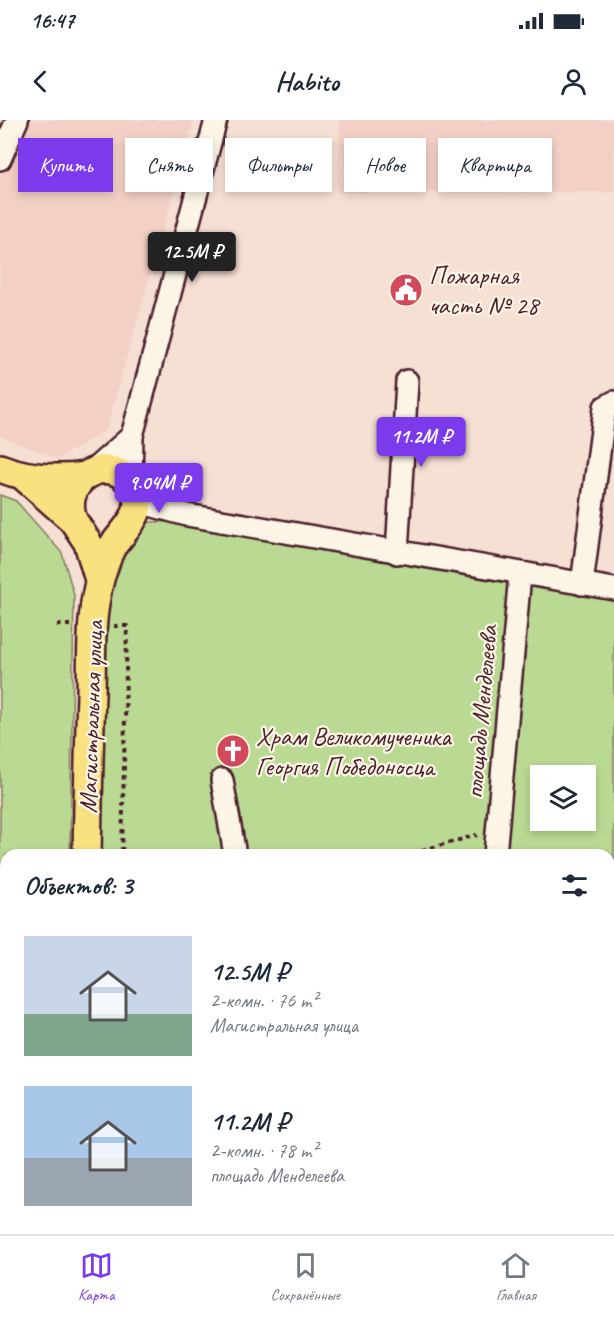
<!DOCTYPE html>
<html lang="ru">
<head>
<meta charset="utf-8">
<style>
	:root { --surface:#fff; --page:#f6f6f7; --text:#1f2937; --muted:#747a83; --line:#e0e1e3; --accent:#7c3aed }
	body { margin:0; font-family:Caveat,sans-serif; background:var(--page); color:var(--text); height:100vh; display:flex; flex-direction:column; font-size:22px; white-space:nowrap }
	* { box-sizing:border-box; margin:0 }
	p { font-size:20px; color:var(--muted) }
	.icon { flex:none; width:33px; height:33px; fill:none; stroke:currentColor; stroke-width:2; stroke-linecap:round; stroke-linejoin:round }
	.map { position:relative; flex:1; overflow:hidden }
	.panel { position:absolute; left:0px; top:729px; width:615px; height:386px; display:flex; flex-direction:column; background:var(--surface); border-radius:18px 18px 0 0; box-shadow:0 3px 9px #0003 }
	.panel>* { flex:none }
	.hud { position:absolute; left:18px; top:18px; width:579px; height:54px; display:flex; gap:12px }
	.tools { position:absolute; left:530px; top:645px; display:grid; gap:12px }
	.tools a { display:grid; place-items:center; width:66px; height:66px; border-radius:0px; background:var(--surface); box-shadow:0 3px 9px #0003; font-size:30px }
	.price { position:absolute; translate:-50% -51px; padding:0 14px; border-radius:6px; background:var(--accent); color:#fff; font-size:20px; line-height:39px; filter:drop-shadow(0 2px 3px #0008) }
	.price::after { content:''; position:absolute; left:50%; top:36px; width:18px; height:14px; margin-left:-9px; background:inherit; clip-path:polygon(0 0,100% 0,50% 100%) }
	.price.on { background:#222; color:#fff }
	ul { padding:0; list-style:none }
	li { display:flex; align-items:center; gap:18px; height:150px; padding:0 24px }
	li span { display:grid; place-items:center; flex:none; width:168px; height:120px; border-radius:0px; color:#555 }
	li>.icon { margin-inline-start:auto }
	span .icon { width:72px; height:72px; fill:#fffc; stroke-width:1 }
	li b { font-size:26px }
	h2 { display:flex; justify-content:space-between; align-items:center; height:72px; padding:0 24px; font-size:26px }
	.chip { padding:0 21px; border-radius:0px; background:var(--surface); box-shadow:0 3px 9px #0003; font-size:21px; line-height:54px }
	.chip.on { background:var(--accent); color:#fff }
	.status { display:flex; justify-content:space-between; align-items:center; height:42px; padding:0 30px; background:var(--surface); direction:ltr }
	.status svg { height:16px; fill:currentColor }
	header { display:flex; justify-content:space-between; align-items:center; height:78px; padding:0 24px; background:var(--surface); font-size:27px; font-weight:800 }
	.tab-bar { display:flex; justify-content:space-around; align-items:center; height:84px; border-top:2px solid var(--line); background:var(--surface); font-size:16px; color:var(--muted) }
	.tab-bar a { display:grid; justify-items:center; gap:3px }
	.tab-bar .on { color:var(--accent) }
	.map>svg:first-child { display:block }
	.built { fill:#f2d0c6 }
	.green { fill:#bada93; stroke:#827c5f; stroke-width:1.5; fill-rule:evenodd }
	.lines { fill:none; stroke-linecap:round; stroke-linejoin:round }
	.minor-casing { stroke:#4a1f2b; stroke-width:26 }
	.major-casing { stroke:#4a1f2b; stroke-width:32 }
	.path { stroke:#4a1f2b; stroke-width:4; stroke-dasharray:4.5 4.5; stroke-linecap:butt }
	.minor { stroke:#fcf5e5; stroke-width:21 }
	.major { stroke:#fae180; stroke-width:27 }
	.labels { text-anchor:middle; dominant-baseline:central; stroke-width:4.5; stroke-linejoin:round; paint-order:stroke }
	.poi-label { font-size:26px; fill:#4a1f2b; stroke:#fcf5e5; text-anchor:start }
	.street-label { font-size:26px; fill:#4a1f2b; stroke:#fcf5e5 }
</style>
</head>
<body>
<div class="status"><b>16:47</b><svg viewBox="0 0 49 12"><path d="M0 12V9h3v3zM5 12V6h3v6zM10 12V3h3v9zM15 12V0h3v12zM26 1h20v11H26zM47 4h2v5h-2z"/></svg></div>
<header><svg class="icon" aria-label="back" viewBox="0 0 24 24"><path d="M15 5l-7 7 7 7"/></svg>Habito<svg class="icon" aria-label="person" viewBox="0 0 24 24"><circle cx="12" cy="8" r="4"/><path d="M4 21q1-7 8-7t8 7"/></svg></header>
<div class="map">
<svg width="614" height="1114" viewBox="0 0 614 1114">
	<rect width="100%" height="100%" fill="#f6dfd3"/>
	<filter id="ink" filterUnits="userSpaceOnUse"><feTurbulence type="fractalNoise" baseFrequency=".0167" numOctaves="2"/><feDisplacementMap in="SourceGraphic" scale="12" xChannelSelector="R" yChannelSelector="G"/><feConvolveMatrix kernelMatrix="1 2 1 2 8 2 1 2 1" color-interpolation-filters="sRGB"/></filter>
	<g filter="url(#ink)">
		<g class="built">
			<path d="M0,0H194L106,310L58,339L0,316Z"/>
			<path d="M340,0H614V72H336Z"/>
		</g>
		<g class="green">
			<path d="M0,375L16,381L62,433L74,475L70,735H6V1108L65,1109V1114H0Z"/>
			<path d="M186,401L614,469V1102H609V735H101L102,469L132,411L150,402ZM540,656H585V700H540Z"/>
			<path d="M99,1108L394,1109L376,1114H99Z"/>
		</g>
		<g class="lines">
			<defs>
				<g id="minor">
					<path d="M0,39L17,0"/>
					<path d="M90,353L132,316"/>
					<path d="M131,364L132,316L216,0"/>
					<path d="M133,367L150,385L187,395L614,469"/>
					<path d="M397,433L407,261"/>
					<path d="M582,464L605,287L614,282"/>
					<path d="M222,660L235,735"/>
					<path d="M495,735L520,454"/>
					<path d="M0,842H6"/>
					<path d="M609,1102H614"/>
					<path d="M377,1114L395,1108"/>
				</g>
				<g id="major">
					<path d="M0,348C27,359 56,360 85,356"/>
					<path d="M22,355L73,400L88,423L99,460"/>
					<path d="M73,400C58,357 112,330 133,367C148,392 125,408 112,427C109,432 107,438 105,444C89,485 92,531 91,575C89,628 88,682 87,735"/>
					<path d="M87,1108V1114"/>
				</g>
			</defs>
			<use href="#minor" class="minor-casing"/>
			<use href="#major" class="major-casing"/>
			<g class="path">
				<path d="M57,505H70"/>
				<path d="M114,506H127L122,735"/>
				<path d="M405,735L477,715"/>
				<path d="M0,869L6,868"/>
				<path d="M0,947L6,950"/>
				<path d="M0,1030H6"/>
				<path d="M124,1108V1114"/>
				<path d="M134,1114L141,1108"/>
			</g>
			<use href="#minor" class="minor"/>
			<use href="#major" class="major"/>
		</g>
	</g>
	<defs>
		<symbol id="civic-disc" viewBox="-11 -11 22 22"><circle r="9.5" fill="#d1495b" stroke="#fcf5e5"/><path d="M-.6-6.5H3V-4.5H.6V-3L4-1V1h2V6H-6V1h2V-1L-.6-3ZM-1.2 2.5V6h2.4V2.5Z" fill="#fff"/></symbol>
		<symbol id="church-disc" viewBox="-11 -11 22 22"><circle r="9.5" fill="#d1495b" stroke="#fcf5e5"/><path d="M-1.2-6h2.4v3.5h3.3v2.4h-3.3V6h-2.4V-.1h-3.3v-2.4h3.3Z" fill="#fff"/></symbol>
	</defs>
	<g fill-rule="evenodd">
		<use href="#civic-disc" x="387" y="151" width="38" height="38"/>
		<use href="#church-disc" x="214" y="612" width="38" height="38"/>
	</g>
	<g class="labels">
		<g class="poi-label">
			<text x="429" y="155">Пожарная<tspan x="429" dy="30">часть № 28</tspan></text>
			<text x="256" y="616">Храм Великомученика<tspan x="256" dy="30">Георгия Победоносца</tspan></text>
		</g>
		<g class="street-label">
			<text transform="translate(481 592) rotate(-85)">площадь Менделеева</text>
			<text transform="translate(91 597) rotate(-88)">Магистральная улица</text>
		</g>
	</g>
</svg>
<div class="tools">
<a><svg class="icon" aria-label="layers" viewBox="0 0 24 24"><path d="M12 4l9 5-9 5-9-5zM3 14l9 5 9-5"/></svg></a>
</div>
<b class="price on" style="left:192px;top:163px">12.5M ₽</b>
<b class="price" style="left:421px;top:348px">11.2M ₽</b>
<b class="price" style="left:159px;top:394px">9.04M ₽</b>
<div class="hud">
<a class="chip on">Купить</a>
<a class="chip">Снять</a>
<a class="chip">Фильтры</a>
<a class="chip">Новое</a>
<a class="chip">Квартира</a>
</div>
<section class="panel">
<h2>Объектов: 3<svg class="icon" aria-label="filters" viewBox="0 0 24 24"><path d="M4 7h16M4 17h16"/><circle cx="9" cy="7" r="2"/><circle cx="15" cy="17" r="2"/></svg></h2>
<ul>
<li><span style="background:linear-gradient(#c9d6e8 65%,#7fa58c 0)"><svg class="icon" aria-label="home" viewBox="0 0 24 24"><path d="M3 11l9-7 9 7M6 9v11h12V9"/></svg></span><div><b>12.5M ₽</b><p>2-комн. · 76 m²</p><p>Магистральная улица</p></div></li>
<li><span style="background:linear-gradient(#a9c7e8 60%,#9aa5b1 0)"><svg class="icon" aria-label="home" viewBox="0 0 24 24"><path d="M3 11l9-7 9 7M6 9v11h12V9"/></svg></span><div><b>11.2M ₽</b><p>2-комн. · 78 m²</p><p>площадь Менделеева</p></div></li>
</ul>
</section>
</div>
<nav class="tab-bar">
<a class="on"><svg class="icon" aria-label="map" viewBox="0 0 24 24"><path d="M3 6l6-2 6 2 6-2v14l-6 2-6-2-6 2zM9 4v14M15 6v14"/></svg>Карта</a>
<a><svg class="icon" aria-label="saved" viewBox="0 0 24 24"><path d="M7 4h10v16l-5-4-5 4z"/></svg>Сохранённые</a>
<a><svg class="icon" aria-label="home" viewBox="0 0 24 24"><path d="M3 11l9-7 9 7M6 9v11h12V9"/></svg>Главная</a>
</nav>
</body>
</html>
